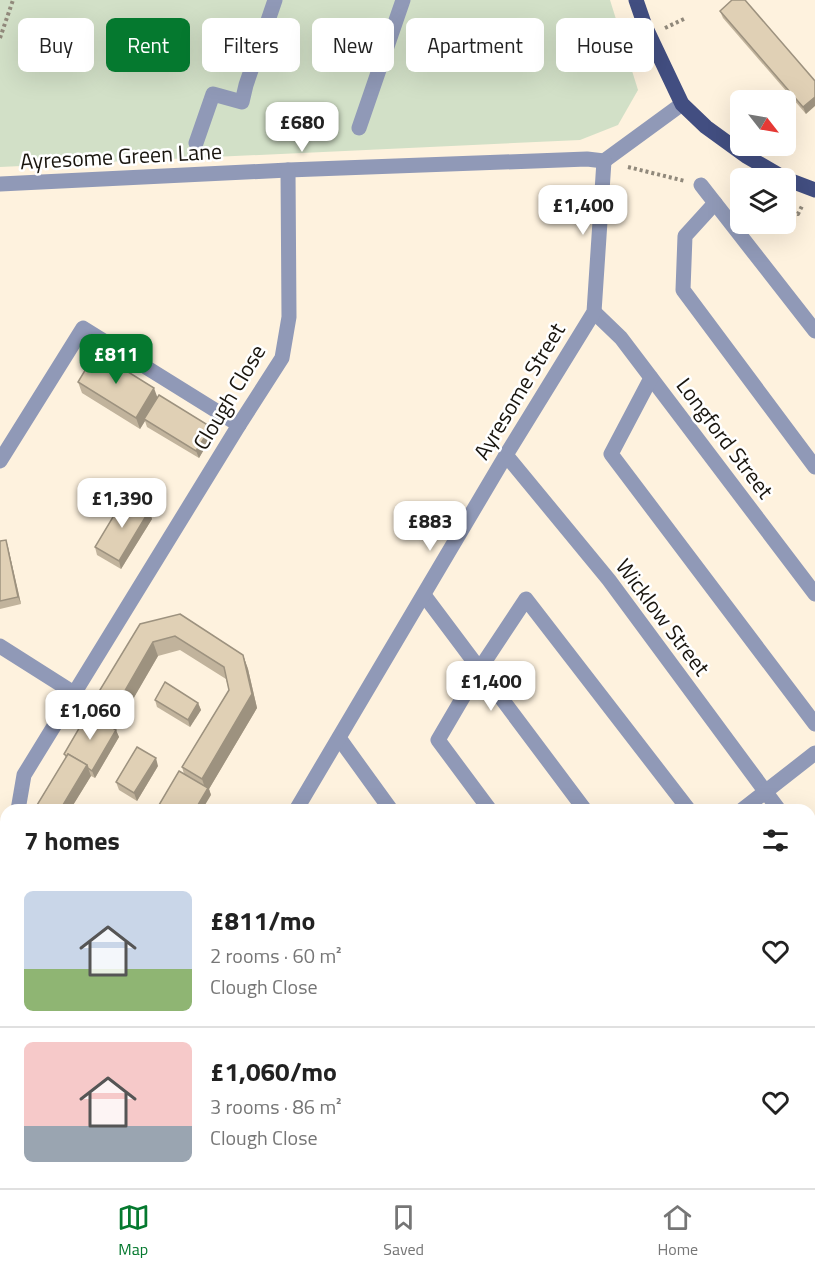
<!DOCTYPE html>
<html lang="en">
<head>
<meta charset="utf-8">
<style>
	:root { --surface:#fff; --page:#f6f6f6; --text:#222; --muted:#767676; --line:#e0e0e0; --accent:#05792f }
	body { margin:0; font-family:"Titillium Web",sans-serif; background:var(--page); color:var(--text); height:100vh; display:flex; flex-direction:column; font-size:22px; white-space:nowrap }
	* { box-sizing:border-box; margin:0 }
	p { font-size:20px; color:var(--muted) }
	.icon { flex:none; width:33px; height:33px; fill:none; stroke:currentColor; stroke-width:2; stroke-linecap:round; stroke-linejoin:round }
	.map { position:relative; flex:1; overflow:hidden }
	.side { position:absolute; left:0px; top:804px; width:816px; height:384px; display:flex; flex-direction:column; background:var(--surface); border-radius:18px 18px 0 0; box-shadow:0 6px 24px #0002 }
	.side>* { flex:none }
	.top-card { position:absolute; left:18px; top:18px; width:780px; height:54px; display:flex; gap:12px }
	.needle { width:39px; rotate:121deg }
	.fabs { position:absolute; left:730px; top:90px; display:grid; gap:12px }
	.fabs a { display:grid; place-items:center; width:66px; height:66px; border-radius:9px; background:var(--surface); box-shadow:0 6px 24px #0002; font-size:30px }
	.price { position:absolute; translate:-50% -51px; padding:0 14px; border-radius:12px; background:#fff; color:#222; font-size:20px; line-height:39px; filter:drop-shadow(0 2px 3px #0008) }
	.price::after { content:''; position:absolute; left:50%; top:36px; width:18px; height:14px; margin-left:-9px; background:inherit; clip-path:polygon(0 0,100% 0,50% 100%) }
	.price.current { background:var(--accent); color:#fff }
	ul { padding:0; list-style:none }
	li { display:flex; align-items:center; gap:18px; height:150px; padding:0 24px }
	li+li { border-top:2px solid var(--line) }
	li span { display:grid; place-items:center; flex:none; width:168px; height:120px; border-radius:9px; color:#555 }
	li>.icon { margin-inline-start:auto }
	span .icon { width:72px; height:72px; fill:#fffc; stroke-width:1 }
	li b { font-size:26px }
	h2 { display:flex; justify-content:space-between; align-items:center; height:72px; padding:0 24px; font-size:26px }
	.tag { padding:0 21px; border-radius:9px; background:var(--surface); box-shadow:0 6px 24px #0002; font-size:21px; line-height:54px }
	.tag.current { background:var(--accent); color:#fff }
	.dock { display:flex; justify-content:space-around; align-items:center; height:84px; border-top:2px solid var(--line); background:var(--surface); font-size:16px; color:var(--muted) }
	.dock a { display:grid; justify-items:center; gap:3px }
	.dock .current { color:var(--accent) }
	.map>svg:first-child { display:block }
	.green { fill:#d2e0c7 }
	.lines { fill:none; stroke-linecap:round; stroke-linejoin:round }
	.path { stroke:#91897b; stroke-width:4; stroke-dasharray:3 3; stroke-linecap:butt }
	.minor { stroke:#9099b7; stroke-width:15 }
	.major { stroke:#424e81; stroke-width:15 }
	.wall { fill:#c1b39c }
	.shaded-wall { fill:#9d927f }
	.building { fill:#e0d0b5; stroke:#9d927f; stroke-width:1.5 }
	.labels { text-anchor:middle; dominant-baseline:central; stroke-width:5; stroke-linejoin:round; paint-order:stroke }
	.street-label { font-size:22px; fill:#19150e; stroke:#fff }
</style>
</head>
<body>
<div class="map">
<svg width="815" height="1188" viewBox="0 0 815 1188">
	<rect width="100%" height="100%" fill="#fef2de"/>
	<path class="green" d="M0,0H610L638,90L618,125L580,140L0,167Z"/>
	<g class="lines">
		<g class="path">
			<path d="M665,28L686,18"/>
			<path d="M0,38L13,0"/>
			<path d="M628,68L644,60"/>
			<path d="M628,167L685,181"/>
			<path d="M732,194L741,197"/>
			<path d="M786,210L798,214L803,204"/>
		</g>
		<g class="minor">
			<path d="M359,128L403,0"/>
			<path d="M196,143L213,94L242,102L246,85L275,0"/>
			<path d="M604,161L682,104"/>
			<path d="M0,184L288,170L587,159L604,161"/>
			<path d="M701,185L815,331"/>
			<path d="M715,203L685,236L683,290L815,467"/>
			<path d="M594,312L621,338L815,594"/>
			<path d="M651,378L611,454L815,724"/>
			<path d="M506,455L609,580L779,810"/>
			<path d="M0,461L83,328L239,425"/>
			<path d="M424,595L585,810"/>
			<path d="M0,646L74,693"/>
			<path d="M339,738L391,810"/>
			<path d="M18,810L24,775L239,425L282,358L289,317L288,170"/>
			<path d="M296,810L506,455L594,312L604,161"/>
			<path d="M490,810L438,740L479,670L526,599L689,810"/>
			<path d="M742,810L815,753"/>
			<path d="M810,852L815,859"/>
			<path d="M0,879L6,869"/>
			<path d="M810,975L815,982"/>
			<path d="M810,1109L815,1115"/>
			<path d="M0,1150L6,1154"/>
			<path d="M53,1182L63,1188"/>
			<path d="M266,1182L271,1188"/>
			<path d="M366,1182L371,1188"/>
			<path d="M465,1182L469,1188"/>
			<path d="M564,1182L568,1188"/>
			<path d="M664,1182L669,1188"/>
			<path d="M769,1182L773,1188"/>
			<path d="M174,1188L182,1182"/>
		</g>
		<g class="major">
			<path d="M636,0L645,26L682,104L706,127L746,156L784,178"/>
			<path d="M786,179L815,190"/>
		</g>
	</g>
	<g class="wall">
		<path d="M720,11L815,81L806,114L723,18Z"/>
		<path d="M78,382L158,398L213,434L199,458L147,427L145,421L140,429L82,393Z"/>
		<path d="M149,511L152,519L121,569L97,555L95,547Z"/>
		<path d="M6,540L8,547L21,604L0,609V541Z"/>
		<path d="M180,614L243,655L248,669L257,708L209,789L211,795L184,774L182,767L229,690L226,679L180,650L158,656L115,729L119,737L95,778L91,776L70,810H34L66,759L64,754L91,715L89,708Z"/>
		<path d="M155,700L198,703L201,710L190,727L157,707Z"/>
		<path d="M158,766L137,801L119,790L116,782Z"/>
	</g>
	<g class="shaded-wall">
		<path d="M815,97V106L806,114L803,107Z"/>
		<path d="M154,388L158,399L144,419L145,421L140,429L136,418Z"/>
		<path d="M211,427L213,434L199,458L196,451Z"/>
		<path d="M149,511L152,519L121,569L119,561Z"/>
		<path d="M6,540L8,547L21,604L18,597Z"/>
		<path d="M153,642L158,656L113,734L108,720Z"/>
		<path d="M243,655L248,669L257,708L209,789L211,795L202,810H195L206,791L202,779Z"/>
		<path d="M198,703L201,710L190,727L188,720Z"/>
		<path d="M116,730L119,737L95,778L92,771Z"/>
		<path d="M156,758L158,766L137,801L134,793Z"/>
		<path d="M87,765L91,776L70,810H60Z"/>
	</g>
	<g class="building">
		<path d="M732,0H745L815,81V97L803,107L720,11Z"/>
		<path d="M96,352L154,388L136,418L78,382Z"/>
		<path d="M159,395L211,427L196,451L144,419Z"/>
		<path d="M125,497L149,511L119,561L95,547Z"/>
		<path d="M6,540L18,597L0,601V541Z"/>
		<path d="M180,614L243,655L252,694L202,779L182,767L229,690L224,667L175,636L153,642L108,720L89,708L140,624Z"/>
		<path d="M165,682L198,703L188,720L155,700Z"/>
		<path d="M88,713L116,730L92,771L88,768L87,765L68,754L67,756L64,754Z"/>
		<path d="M137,747L156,758L134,793L116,782Z"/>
		<path d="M68,754L87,765L60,810H34Z"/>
		<path d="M179,771L208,788L195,810H156Z"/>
	</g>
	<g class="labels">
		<g class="street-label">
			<text transform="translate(121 156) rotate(-3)">Ayresome Green Lane</text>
			<text transform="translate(519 391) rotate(-59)">Ayresome Street</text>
			<text transform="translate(229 397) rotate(-59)">Clough Close</text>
			<text transform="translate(725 438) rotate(53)">Longford Street</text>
			<text transform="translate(663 617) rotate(53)">Wicklow Street</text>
		</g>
	</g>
</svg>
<div class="fabs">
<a><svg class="needle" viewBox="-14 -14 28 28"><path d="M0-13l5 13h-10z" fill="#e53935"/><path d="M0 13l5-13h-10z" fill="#767676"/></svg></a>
<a><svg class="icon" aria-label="layers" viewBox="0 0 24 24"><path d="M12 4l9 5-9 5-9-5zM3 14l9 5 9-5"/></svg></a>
</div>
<b class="price" style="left:302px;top:153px">£680</b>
<b class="price" style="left:583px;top:236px">£1,400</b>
<b class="price current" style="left:116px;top:385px">£811</b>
<b class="price" style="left:122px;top:529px">£1,390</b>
<b class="price" style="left:430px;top:552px">£883</b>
<b class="price" style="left:491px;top:712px">£1,400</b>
<b class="price" style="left:90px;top:741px">£1,060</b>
<div class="top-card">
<a class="tag">Buy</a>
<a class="tag current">Rent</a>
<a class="tag">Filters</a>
<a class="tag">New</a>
<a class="tag">Apartment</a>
<a class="tag">House</a>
</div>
<section class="side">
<h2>7 homes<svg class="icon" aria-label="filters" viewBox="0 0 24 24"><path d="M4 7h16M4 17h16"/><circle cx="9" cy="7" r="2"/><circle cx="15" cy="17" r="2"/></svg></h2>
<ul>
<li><span style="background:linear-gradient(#c9d6e8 65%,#8fb573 0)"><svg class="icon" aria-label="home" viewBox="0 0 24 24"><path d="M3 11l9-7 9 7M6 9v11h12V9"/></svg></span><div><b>£811/mo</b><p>2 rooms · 60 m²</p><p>Clough Close</p></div><svg class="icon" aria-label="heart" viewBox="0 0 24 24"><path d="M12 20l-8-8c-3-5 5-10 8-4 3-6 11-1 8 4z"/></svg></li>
<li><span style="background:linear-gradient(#f6c9c9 70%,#9aa5b1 0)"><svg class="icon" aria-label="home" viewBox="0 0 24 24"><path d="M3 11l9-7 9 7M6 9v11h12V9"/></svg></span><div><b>£1,060/mo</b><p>3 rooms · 86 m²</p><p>Clough Close</p></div><svg class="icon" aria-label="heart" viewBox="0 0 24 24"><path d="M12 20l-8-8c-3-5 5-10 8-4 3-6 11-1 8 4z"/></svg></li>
</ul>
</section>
</div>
<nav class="dock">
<a class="current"><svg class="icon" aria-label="map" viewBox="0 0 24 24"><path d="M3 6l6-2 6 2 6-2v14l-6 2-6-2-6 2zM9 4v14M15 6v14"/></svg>Map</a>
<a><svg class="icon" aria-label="saved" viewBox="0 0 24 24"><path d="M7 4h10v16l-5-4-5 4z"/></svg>Saved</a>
<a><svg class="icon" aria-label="home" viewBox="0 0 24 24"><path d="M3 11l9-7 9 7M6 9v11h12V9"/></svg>Home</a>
</nav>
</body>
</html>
